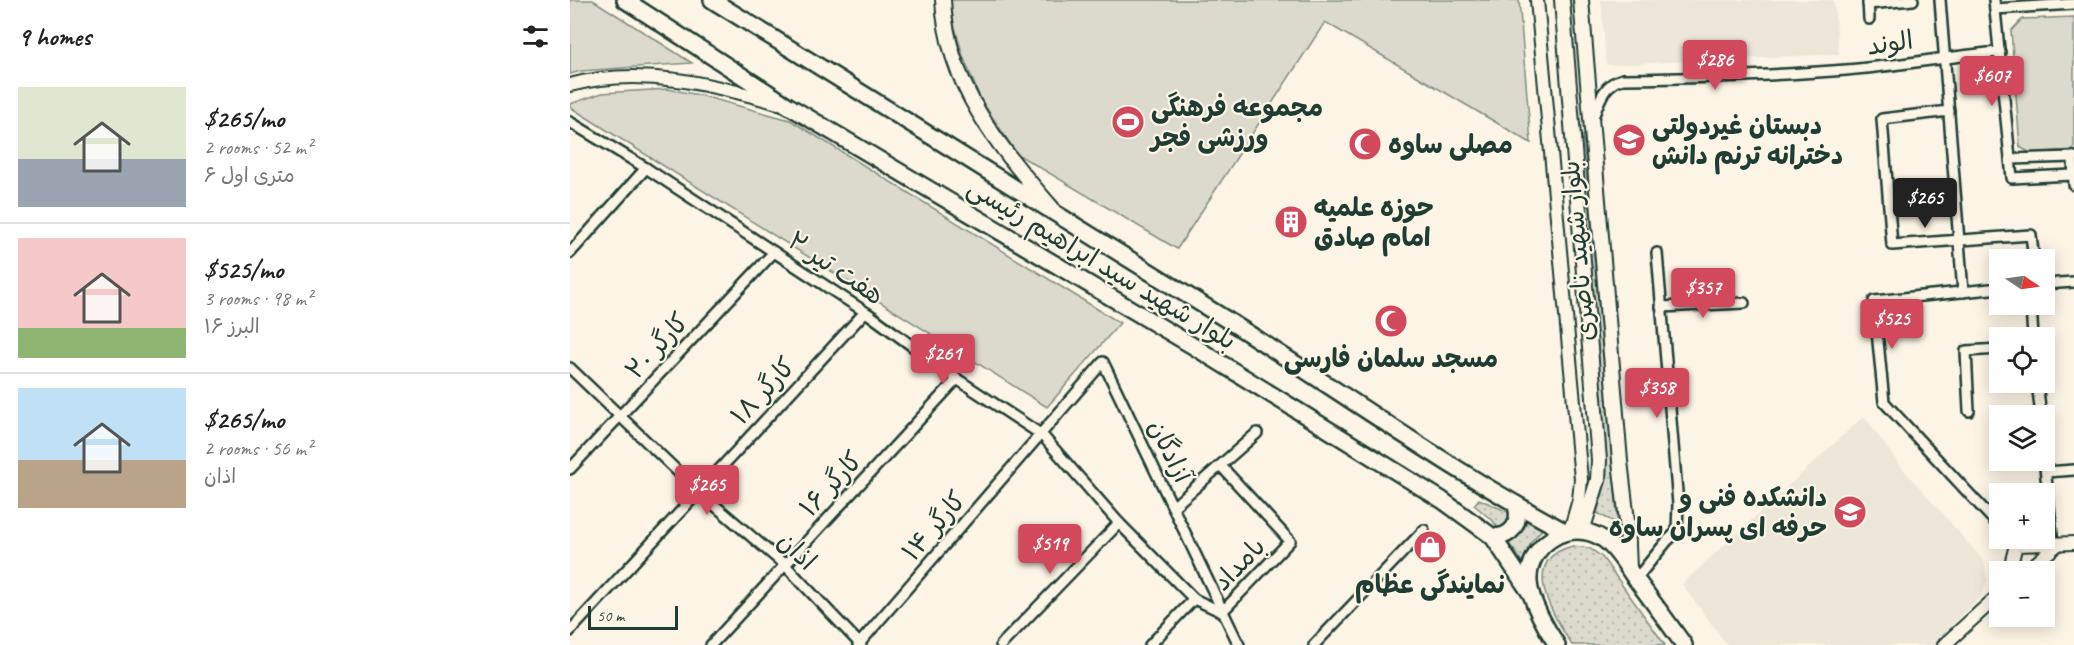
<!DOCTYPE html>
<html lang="en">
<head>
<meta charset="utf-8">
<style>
	:root { --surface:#fff; --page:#f6f6f6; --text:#222; --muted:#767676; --line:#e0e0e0; --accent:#d1495b }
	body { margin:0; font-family:Caveat,"Playpen Sans Arabic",sans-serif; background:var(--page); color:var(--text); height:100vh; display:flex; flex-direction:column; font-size:22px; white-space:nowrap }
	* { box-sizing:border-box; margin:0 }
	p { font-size:20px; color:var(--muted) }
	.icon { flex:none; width:33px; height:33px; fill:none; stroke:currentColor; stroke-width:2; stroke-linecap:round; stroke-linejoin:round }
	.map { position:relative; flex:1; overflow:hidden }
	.sheet { display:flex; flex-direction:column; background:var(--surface); width:570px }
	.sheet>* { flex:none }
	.needle { width:39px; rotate:103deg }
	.buttons { position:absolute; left:1419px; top:249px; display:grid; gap:12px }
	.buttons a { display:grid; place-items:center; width:66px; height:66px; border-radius:0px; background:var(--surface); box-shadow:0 3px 15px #0003; font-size:30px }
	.scale { position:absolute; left:18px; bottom:15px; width:90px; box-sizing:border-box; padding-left:6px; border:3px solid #1f3d34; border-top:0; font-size:16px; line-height:21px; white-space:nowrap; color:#1f3d34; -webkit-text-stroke:4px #fcf5e5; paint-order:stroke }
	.price { position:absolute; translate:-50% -51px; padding:0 14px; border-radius:6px; background:var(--accent); color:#fff; font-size:20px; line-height:39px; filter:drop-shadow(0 2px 3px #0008) }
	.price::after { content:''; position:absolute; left:50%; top:36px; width:18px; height:14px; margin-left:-9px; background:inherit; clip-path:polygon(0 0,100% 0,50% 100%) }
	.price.on { background:#222; color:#fff }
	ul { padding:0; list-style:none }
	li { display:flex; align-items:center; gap:18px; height:150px; padding:0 18px }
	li+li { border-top:2px solid var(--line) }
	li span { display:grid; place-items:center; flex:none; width:168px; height:120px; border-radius:0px; color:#555 }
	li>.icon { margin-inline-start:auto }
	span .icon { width:72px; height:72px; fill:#fffc; stroke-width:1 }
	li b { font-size:26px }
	h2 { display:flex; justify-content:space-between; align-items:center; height:72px; padding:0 18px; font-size:26px }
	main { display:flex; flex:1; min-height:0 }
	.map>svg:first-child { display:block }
	.built { fill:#ece7d8 }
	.grass { fill:url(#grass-dots); stroke:#7e8c80; stroke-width:1.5 }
	.park { fill:#dcdacc; stroke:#7e8c80; stroke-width:1.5 }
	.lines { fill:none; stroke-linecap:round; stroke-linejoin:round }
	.minor-casing { stroke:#1f3d34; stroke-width:14 }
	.tertiary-casing { stroke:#1f3d34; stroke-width:16 }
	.secondary-casing { stroke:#1f3d34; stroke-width:18 }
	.primary-casing { stroke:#1f3d34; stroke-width:20 }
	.minor { stroke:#fcf5e5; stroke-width:9 }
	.tertiary { stroke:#fcf5e5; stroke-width:12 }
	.secondary { stroke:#fcf5e5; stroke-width:14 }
	.primary { stroke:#fcf5e5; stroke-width:15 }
	.labels { text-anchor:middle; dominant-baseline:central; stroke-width:4.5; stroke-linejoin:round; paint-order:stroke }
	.street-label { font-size:26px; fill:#1f3d34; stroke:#fcf5e5 }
	.poi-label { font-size:26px; font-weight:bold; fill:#1f3d34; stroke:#fcf5e5; text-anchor:start }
</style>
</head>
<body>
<main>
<section class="sheet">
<h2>9 homes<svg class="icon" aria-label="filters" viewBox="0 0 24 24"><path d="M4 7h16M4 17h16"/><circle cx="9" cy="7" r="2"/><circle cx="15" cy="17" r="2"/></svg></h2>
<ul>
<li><span style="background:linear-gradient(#dfe7d0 60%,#9aa5b1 0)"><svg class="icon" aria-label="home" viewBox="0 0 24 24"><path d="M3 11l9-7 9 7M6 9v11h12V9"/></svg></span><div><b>$265/mo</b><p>2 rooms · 52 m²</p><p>۶ متری اول</p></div></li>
<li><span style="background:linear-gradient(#f6c9c9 75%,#8fb573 0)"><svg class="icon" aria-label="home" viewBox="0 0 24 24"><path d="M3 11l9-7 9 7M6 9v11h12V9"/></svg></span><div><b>$525/mo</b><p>3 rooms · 98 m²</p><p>البرز ۱۶</p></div></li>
<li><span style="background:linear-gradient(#bfe0f5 60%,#b9a48a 0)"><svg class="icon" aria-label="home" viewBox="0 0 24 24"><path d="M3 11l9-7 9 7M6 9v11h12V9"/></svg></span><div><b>$265/mo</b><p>2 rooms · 56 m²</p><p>اذان</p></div></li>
</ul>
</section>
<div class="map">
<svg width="1504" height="645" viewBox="0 0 1504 645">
	<defs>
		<pattern id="grass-dots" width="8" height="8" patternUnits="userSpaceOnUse" patternTransform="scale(1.5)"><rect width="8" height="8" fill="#dcdacc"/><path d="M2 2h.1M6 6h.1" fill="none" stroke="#bcbcb0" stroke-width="1.8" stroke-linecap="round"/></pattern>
	</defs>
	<rect width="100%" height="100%" fill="#fcf5e5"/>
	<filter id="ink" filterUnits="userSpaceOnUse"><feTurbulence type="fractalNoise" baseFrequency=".0167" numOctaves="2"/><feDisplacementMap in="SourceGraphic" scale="12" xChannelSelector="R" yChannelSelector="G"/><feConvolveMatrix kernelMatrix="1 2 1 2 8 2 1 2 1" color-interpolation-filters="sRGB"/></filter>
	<g filter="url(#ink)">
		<g class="built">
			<path d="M1031,0H1264L1269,54L1036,65Z"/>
			<path d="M1294,416L1328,463L1414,561L1417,580L1412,595L1363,645H1157L1112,584Z"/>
		</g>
		<g class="grass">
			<path d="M1013,135L1048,524L1027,513L1037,478L1009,158Z"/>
			<path d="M909,499L973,528L962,541L952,562L923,521L904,505Z"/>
			<path d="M1003,546L1019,548L1032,557L1095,645H1002C983,616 947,559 1003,546Z"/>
		</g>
		<g class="park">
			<path d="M0,0H23L122,63L11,71L0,74Z"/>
			<path d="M381,0H949L961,143L755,22L607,249L447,154L411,100L393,56L380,10Z"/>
			<path d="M1504,17V150L1460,153L1450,147L1441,31L1452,19Z"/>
			<path d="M98,89L129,95L220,120L550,323L477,407L0,107V104L32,93Z"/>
		</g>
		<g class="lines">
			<defs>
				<g id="minor">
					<path d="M1298,0L1299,19"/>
					<path d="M1370,0L1393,292"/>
					<path d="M1424,0L1442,178L1503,175"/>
					<path d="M1298,4L1343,0"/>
					<path d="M1425,9L1504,4"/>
					<path d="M1379,111L1312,119L1322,245L1461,235L1464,260"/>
					<path d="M1023,118C1029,101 1034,83 1053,79C1128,78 1202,76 1276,70C1328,66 1379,56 1430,52"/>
					<path d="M0,122L76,168L300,315L387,379L472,435L549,523L624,599L652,612"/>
					<path d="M1503,157L1504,185"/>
					<path d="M1441,159L1504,157"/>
					<path d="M0,253L76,168"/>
					<path d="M1474,284L1504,282"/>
					<path d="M1430,288L1304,301L1314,402L1430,527"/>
					<path d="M1461,304L1463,338"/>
					<path d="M1091,307L1174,303"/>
					<path d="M0,368L129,492L215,565L291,645"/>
					<path d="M1467,382L1471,416"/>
					<path d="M1399,411L1396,351L1430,349"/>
					<path d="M1474,458L1483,544"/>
					<path d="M651,466L720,541L652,612"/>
					<path d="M0,469L204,252"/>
					<path d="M1476,472L1504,470"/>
					<path d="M603,507L687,433"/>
					<path d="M1066,579L1097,541L1107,532L1108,504L1087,253"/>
					<path d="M0,631L295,312"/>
					<path d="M141,645L387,379"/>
					<path d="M288,645L533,362L669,645"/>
					<path d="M431,645L549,523"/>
					<path d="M580,645L624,599"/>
					<path d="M744,645L854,530"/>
				</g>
				<g id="tertiary">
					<path d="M967,0L1011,479L1009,500L1000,531"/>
					<path d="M0,85C69,66 141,84 208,103"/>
					<path d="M1439,572L1446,545L1504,543"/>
					<path d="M1456,572L1488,544"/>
					<path d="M1374,645L1430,594"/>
				</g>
				<g id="secondary">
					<path d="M373,0C377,85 429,147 482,208"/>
					<path d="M992,0L1029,460L1028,480L1012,531"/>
					<path d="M1011,0L1050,461L1057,521L1059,569"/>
				</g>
				<g id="primary">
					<path d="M55,0L217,105L623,346L872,500L923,537L961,594"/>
					<path d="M142,0C315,108 489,215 662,323C773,393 880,470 996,532"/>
					<path d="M923,537C942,537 951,523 946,506"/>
					<path d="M987,645C977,630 960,601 959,582C957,544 1000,517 1033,539C1045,547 1054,562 1062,574C1080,598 1097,621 1114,645"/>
				</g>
			</defs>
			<use href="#minor" class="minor-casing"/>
			<use href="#tertiary" class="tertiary-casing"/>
			<use href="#secondary" class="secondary-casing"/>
			<use href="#primary" class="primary-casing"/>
			<use href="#minor" class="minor"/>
			<use href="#tertiary" class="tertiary"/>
			<use href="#secondary" class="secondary"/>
			<use href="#primary" class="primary"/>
		</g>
	</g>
	<defs>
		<symbol id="stadium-disc" viewBox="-11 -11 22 22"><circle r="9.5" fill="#d1495b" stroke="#fcf5e5"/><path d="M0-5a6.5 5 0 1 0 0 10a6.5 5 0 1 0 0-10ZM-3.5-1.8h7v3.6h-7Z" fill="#fff"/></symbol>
		<symbol id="school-disc" viewBox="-11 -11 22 22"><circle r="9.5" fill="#d1495b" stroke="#fcf5e5"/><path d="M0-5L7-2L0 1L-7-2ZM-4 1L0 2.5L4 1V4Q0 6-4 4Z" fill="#fff"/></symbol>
		<symbol id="mosque-disc" viewBox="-11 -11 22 22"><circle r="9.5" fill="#d1495b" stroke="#fcf5e5"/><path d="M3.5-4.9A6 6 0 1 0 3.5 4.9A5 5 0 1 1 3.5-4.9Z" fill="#fff"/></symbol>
		<symbol id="building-disc" viewBox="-11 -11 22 22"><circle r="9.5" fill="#d1495b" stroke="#fcf5e5"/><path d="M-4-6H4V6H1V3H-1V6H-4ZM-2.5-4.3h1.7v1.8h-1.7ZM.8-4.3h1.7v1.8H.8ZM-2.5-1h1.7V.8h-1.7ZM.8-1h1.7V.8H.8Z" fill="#fff"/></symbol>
		<symbol id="university-disc" viewBox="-11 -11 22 22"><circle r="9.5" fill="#d1495b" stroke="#fcf5e5"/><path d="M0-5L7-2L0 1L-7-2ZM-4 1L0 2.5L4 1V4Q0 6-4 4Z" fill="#fff"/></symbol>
		<symbol id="shop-disc" viewBox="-11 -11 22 22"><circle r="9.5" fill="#d1495b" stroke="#fcf5e5"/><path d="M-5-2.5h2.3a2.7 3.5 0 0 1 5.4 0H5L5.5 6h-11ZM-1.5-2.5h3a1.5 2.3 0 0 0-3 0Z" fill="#fff"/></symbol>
	</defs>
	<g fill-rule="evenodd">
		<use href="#stadium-disc" x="539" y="103" width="38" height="38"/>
		<use href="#school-disc" x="1040" y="121" width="38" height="38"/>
		<use href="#mosque-disc" x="776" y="125" width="38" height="38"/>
		<use href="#building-disc" x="702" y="203" width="38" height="38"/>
		<use href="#mosque-disc" x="802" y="302" width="38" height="38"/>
		<use href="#university-disc" x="1261" y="493" width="38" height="38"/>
		<use href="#shop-disc" x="841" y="528" width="38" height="38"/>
	</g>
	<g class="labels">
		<g class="street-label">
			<text transform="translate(1320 43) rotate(-8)">الوند</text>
			<text transform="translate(1008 251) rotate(-95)">بلوار شهید ناصری</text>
			<text transform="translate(532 264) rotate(31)">بلوار شهید سید ابراهیم رئیسی</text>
			<text transform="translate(266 268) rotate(34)">هفت تیر ۲</text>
			<text transform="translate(87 346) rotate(-47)">کارگر ۲۰</text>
			<text transform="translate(193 391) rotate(-47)">کارگر ۱۸</text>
			<text transform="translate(600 451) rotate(64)">آزادگان</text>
			<text transform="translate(261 484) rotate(-47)">کارگر ۱۶</text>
			<text transform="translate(364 526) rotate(-49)">کارگر ۱۴</text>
			<text transform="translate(227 551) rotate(44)">اذان</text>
			<text transform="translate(669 564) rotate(-46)">بامداد</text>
		</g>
		<g class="poi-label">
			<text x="581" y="107">مجموعه فرهنگی<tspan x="581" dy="30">ورزشی فجر</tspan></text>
			<text x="1082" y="125">دبستان غیردولتی<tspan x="1082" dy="30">دخترانه ترنم دانش</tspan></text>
			<text x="818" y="144">مصلی ساوه</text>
			<text x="744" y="207">حوزه علمیه<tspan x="744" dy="30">امام صادق</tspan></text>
			<text x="821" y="358" text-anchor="middle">مسجد سلمان فارسی</text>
			<text x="1257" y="497" text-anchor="end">دانشکده فنی و<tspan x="1257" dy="30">حرفه ای پسران ساوه</tspan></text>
			<text x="860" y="584" text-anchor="middle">نمایندگی عظام</text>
		</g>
	</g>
</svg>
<div class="buttons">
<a><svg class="needle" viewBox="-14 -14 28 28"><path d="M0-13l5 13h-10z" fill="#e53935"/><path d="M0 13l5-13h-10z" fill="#767676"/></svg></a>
<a><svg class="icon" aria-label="locate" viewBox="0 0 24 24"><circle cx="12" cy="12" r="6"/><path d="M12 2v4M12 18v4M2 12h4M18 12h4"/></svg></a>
<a><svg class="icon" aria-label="layers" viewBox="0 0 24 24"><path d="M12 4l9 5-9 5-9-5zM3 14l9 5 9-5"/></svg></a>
<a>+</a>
<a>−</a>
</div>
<div class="scale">50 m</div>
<b class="price" style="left:1145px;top:91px">$286</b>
<b class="price" style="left:1422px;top:107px">$607</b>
<b class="price on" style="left:1355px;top:229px">$265</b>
<b class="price" style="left:1133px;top:319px">$357</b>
<b class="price" style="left:1322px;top:350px">$525</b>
<b class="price" style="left:373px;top:385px">$261</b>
<b class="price" style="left:1087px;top:419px">$358</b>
<b class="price" style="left:137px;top:516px">$265</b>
<b class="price" style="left:480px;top:575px">$519</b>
</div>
</main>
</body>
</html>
